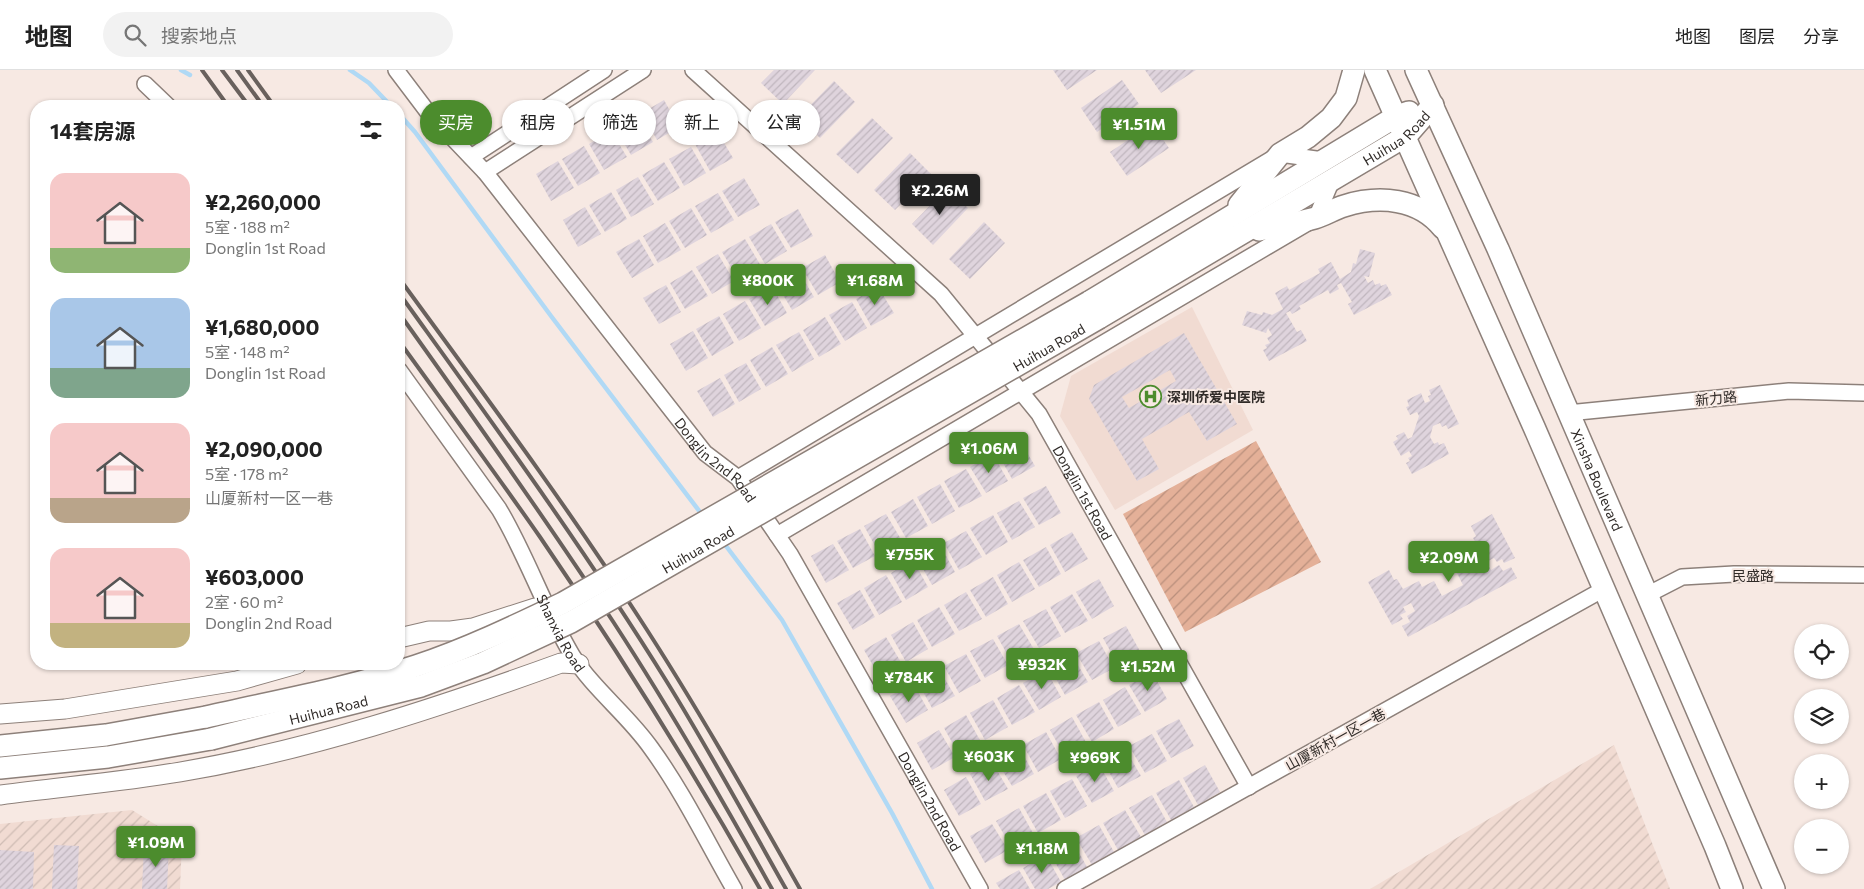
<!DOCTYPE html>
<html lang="zh">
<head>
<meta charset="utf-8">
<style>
	:root { --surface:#fff; --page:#f2f2f2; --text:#222; --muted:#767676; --line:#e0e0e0; --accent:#4c8c2d }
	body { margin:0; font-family:Commissioner,"Noto Sans SC",sans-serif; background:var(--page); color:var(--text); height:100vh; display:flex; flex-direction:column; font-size:19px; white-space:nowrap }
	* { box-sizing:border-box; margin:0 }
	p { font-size:16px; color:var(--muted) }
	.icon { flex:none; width:28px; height:28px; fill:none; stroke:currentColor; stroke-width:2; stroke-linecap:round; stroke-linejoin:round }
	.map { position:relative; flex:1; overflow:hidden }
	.drawer { position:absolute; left:30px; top:30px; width:375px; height:570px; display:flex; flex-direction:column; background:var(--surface); border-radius:20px; box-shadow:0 1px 4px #0004 }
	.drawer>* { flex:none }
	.hud { position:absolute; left:420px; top:30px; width:475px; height:45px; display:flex; gap:10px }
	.fabs { position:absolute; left:1794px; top:554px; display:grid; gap:10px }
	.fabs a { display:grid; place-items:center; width:55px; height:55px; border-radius:50%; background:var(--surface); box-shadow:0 1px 4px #0004; font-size:25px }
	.price { position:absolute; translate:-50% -42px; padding:0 11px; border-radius:5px; background:var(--accent); color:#fff; font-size:16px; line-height:32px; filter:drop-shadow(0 1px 2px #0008) }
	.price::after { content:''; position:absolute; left:50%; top:30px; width:15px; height:11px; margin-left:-8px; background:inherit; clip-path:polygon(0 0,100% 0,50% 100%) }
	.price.on { background:#222; color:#fff }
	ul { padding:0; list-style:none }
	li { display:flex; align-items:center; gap:15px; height:125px; padding:0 20px }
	li span { display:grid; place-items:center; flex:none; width:140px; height:100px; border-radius:15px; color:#555 }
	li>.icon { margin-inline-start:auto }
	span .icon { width:60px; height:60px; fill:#fffc; stroke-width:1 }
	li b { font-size:21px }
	h2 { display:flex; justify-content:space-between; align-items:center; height:60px; padding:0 20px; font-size:21px }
	.tag { padding:0 18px; border-radius:22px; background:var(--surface); box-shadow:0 1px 4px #0004; font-size:18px; line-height:45px }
	.tag.on { background:var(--accent); color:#fff }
	header { display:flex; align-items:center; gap:30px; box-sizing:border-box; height:70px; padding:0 25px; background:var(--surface); border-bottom:1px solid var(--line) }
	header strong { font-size:24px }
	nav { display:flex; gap:28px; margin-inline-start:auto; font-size:18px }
	.search { width:350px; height:45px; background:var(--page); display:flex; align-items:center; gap:12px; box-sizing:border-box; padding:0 18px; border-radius:28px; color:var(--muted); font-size:19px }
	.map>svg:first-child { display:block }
	.built { fill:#f1dbd2 }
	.industrial { fill:url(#industrial-furrows) }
	.garden { fill:url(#garden-furrows) }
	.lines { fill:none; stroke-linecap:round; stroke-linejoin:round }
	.stream { stroke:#b0d9f5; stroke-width:4.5 }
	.building { fill:url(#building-hatch); fill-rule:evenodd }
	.minor-casing { stroke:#8d807a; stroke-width:18 }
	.tertiary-casing { stroke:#8d807a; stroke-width:21 }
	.secondary-casing { stroke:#8d807a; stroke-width:24 }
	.minor { stroke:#fff; stroke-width:15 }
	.tertiary { stroke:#fff; stroke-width:19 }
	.secondary { stroke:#fff; stroke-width:21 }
	.rail { stroke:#69615d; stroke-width:4 }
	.secondary-bridge-casing { stroke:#8d807a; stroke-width:24; stroke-linecap:butt }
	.secondary-bridge { stroke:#fff; stroke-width:21 }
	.labels { text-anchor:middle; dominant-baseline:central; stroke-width:4; stroke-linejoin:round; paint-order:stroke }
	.street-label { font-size:14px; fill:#302b28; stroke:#f7e9e3 }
	.poi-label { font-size:14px; font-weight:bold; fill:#302b28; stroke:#f7e9e3; text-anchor:start }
</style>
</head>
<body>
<header>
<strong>地图</strong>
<div class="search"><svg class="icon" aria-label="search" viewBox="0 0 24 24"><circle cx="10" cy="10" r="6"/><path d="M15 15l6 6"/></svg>搜索地点</div>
<nav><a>地图</a><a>图层</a><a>分享</a></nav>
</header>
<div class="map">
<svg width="1864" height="819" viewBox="0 0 1864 819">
	<defs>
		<pattern id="industrial-furrows" width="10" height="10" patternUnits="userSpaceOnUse" patternTransform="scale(1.25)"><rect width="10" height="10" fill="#f1dbd2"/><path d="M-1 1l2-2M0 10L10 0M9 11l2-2" fill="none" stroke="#cfbcb4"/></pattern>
		<pattern id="garden-furrows" width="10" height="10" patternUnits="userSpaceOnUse" patternTransform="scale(1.25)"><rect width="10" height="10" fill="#e4b098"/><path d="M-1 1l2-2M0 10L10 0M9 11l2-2" fill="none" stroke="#b98f7c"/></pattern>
		<pattern id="building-hatch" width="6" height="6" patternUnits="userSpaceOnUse" patternTransform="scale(1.25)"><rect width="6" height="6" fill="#dfd4dd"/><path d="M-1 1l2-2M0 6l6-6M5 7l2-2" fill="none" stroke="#c0b6be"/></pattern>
	</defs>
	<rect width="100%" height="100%" fill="#f7e9e3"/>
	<path class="built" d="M1192,237L1253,360L1115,440L1060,346L1071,306Z"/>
	<g class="industrial">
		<path d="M1614,675L1670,819H1370Z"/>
		<path d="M132,740L182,771L180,819H0V754Z"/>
	</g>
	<path class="garden" d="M1256,371L1321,492L1185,562L1123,444Z"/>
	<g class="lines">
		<g class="stream">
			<path d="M181,0L190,5"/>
			<path d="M350,0L369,13L391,36"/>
			<path d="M399,44L415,62L551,246L703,446"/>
			<path d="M723,472L782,550L892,743L932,819"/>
		</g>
	</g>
	<g class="building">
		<path d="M774,0H815L783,34L761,13Z"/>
		<path d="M1053,0H1097L1067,20Z"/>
		<path d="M1145,0H1196L1161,23Z"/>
		<path d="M1122,10L1139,34L1097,62L1081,38Z"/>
		<path d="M834,11L855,32L820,68L799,47Z"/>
		<path d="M664,30L679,57L657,70L642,43Z"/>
		<path d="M637,46L653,72L631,85L615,58Z"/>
		<path d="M872,48L893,68L858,104L836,84Z"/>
		<path d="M1152,54L1169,78L1127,106L1110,82Z"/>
		<path d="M611,61L627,87L604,100L589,74Z"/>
		<path d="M717,61L733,88L710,101L695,74Z"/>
		<path d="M584,76L600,103L578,116L562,89Z"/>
		<path d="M691,77L706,103L684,116L669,89Z"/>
		<path d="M910,83L931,104L895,140L874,120Z"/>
		<path d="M558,91L574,118L551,131L536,104Z"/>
		<path d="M664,92L680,118L658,131L642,105Z"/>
		<path d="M638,107L654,134L631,147L616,120Z"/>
		<path d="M744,108L760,135L738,147L722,121Z"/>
		<path d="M947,118L968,138L933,175L912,154Z"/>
		<path d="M611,122L627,149L605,162L589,135Z"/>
		<path d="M718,123L734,150L711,163L695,136Z"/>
		<path d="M585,137L601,164L578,177L563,150Z"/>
		<path d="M691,138L707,165L685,178L669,151Z"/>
		<path d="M798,139L813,166L791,178L775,152Z"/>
		<path d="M984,152L1005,173L970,209L949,189Z"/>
		<path d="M665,153L681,180L658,193L643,166Z"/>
		<path d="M771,154L787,181L765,194L749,167Z"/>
		<path d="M639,169L654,195L632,208L616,182Z"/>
		<path d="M745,169L761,196L738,209L722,182Z"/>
		<path d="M1360,179L1375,183L1369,207L1364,206L1368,213L1373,210L1375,215L1380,213L1381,216L1386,214L1392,225L1354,245L1348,234L1352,232L1341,213L1337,215L1339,219L1330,224L1328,220L1299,236L1301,239L1292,244L1290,241L1286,243L1297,262L1301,260L1307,271L1269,291L1263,280L1267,278L1265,275L1270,273L1267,268L1272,265L1268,258L1266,263L1242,255L1247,241L1262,245L1263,242L1272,245L1283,239L1275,223L1287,216L1289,220L1320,203L1318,199L1331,192L1340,209L1351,202L1353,193L1356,194Z"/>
		<path d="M718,184L734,211L712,224L696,197Z"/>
		<path d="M825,185L840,212L818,225L802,198Z"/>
		<path d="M692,200L708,226L685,239L670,213Z"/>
		<path d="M798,200L814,227L792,240L776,213Z"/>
		<path d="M666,215L681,242L659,254L643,228Z"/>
		<path d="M772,216L787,243L765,256L749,229Z"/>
		<path d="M878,217L894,243L871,256L856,229Z"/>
		<path d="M745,231L761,258L739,271L723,244Z"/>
		<path d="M852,232L867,258L845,271L829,245Z"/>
		<path d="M719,246L734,273L712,286L696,259Z"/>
		<path d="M825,247L841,274L819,287L803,260Z"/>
		<path d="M693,261L708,288L686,301L670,274Z"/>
		<path d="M799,262L814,289L792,302L776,275Z"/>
		<path d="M1184,263L1237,354L1207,371L1189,342L1142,369L1159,399L1137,411L1089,329L1094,315ZM1170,300L1176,311L1129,338L1122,327Z"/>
		<path d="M772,277L788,304L766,317L750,290Z"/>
		<path d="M746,293L761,319L739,332L724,305Z"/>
		<path d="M720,308L735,334L713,347L697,321Z"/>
		<path d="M1440,315L1459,354L1448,359L1446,355L1442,357L1440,353L1433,356L1430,367L1434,374L1438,372L1439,375L1444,373L1449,384L1412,404L1406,393L1410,391L1408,388L1412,386L1409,381L1401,386L1393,372L1398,369L1396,366L1404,362L1408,369L1412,367L1419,346L1417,342L1410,345L1406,337L1409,336L1407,330L1421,323L1425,333L1430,331L1428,326L1431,325L1429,320Z"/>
		<path d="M1019,369L1035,396L1012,409L997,382Z"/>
		<path d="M993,384L1008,411L986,423L970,397Z"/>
		<path d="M966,399L982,426L959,438L944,411Z"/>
		<path d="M940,414L955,441L932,454L917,427Z"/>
		<path d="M1046,416L1061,443L1039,455L1023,428Z"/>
		<path d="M913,429L928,456L906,468L891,442Z"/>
		<path d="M1019,431L1035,457L1012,470L997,443Z"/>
		<path d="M886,444L902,471L879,483L864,456Z"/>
		<path d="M1492,444L1515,488L1504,493L1502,489L1497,492L1494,488L1486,492L1491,500L1499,495L1503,501L1511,497L1517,508L1408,567L1402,556L1410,552L1407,546L1415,541L1411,533L1403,537L1406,542L1400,545L1403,549L1392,555L1368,512L1389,500L1394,510L1397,509L1403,519L1419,511L1422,517L1434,511L1442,526L1463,515L1455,499L1467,493L1464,486L1479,478L1473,468L1476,466L1471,456Z"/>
		<path d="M993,445L1008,472L986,485L970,458Z"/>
		<path d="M860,459L875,486L853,498L837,471Z"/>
		<path d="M966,461L982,487L959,500L944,473Z"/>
		<path d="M1072,462L1088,489L1065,502L1050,475Z"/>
		<path d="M833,474L849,500L826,513L811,486Z"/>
		<path d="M940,475L955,502L932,515L917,488Z"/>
		<path d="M1046,477L1061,504L1039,517L1023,490Z"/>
		<path d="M913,490L928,517L906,530L891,503Z"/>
		<path d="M1019,492L1035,519L1012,532L997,505Z"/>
		<path d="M886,505L902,532L879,545L864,518Z"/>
		<path d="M993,507L1008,534L986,547L970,520Z"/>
		<path d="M1099,509L1114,536L1092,549L1076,522Z"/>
		<path d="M860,520L875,547L853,560L837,533Z"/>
		<path d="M966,522L982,549L959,561L944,535Z"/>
		<path d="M1072,524L1088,551L1065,563L1050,537Z"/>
		<path d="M939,537L955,564L932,577L917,550Z"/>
		<path d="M1046,539L1061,566L1039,578L1023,551Z"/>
		<path d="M913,552L928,579L906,592L891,565Z"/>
		<path d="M1019,554L1035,581L1012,593L997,566Z"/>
		<path d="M1126,556L1141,583L1118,595L1103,568Z"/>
		<path d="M886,567L902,594L879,606L864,580Z"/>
		<path d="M993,569L1008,595L985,608L970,581Z"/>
		<path d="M1099,571L1114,598L1092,610L1076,583Z"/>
		<path d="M966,584L981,611L959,623L944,596Z"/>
		<path d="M1072,585L1088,612L1065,625L1050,598Z"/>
		<path d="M939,599L955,626L932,638L917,611Z"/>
		<path d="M1046,600L1061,627L1039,640L1023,613Z"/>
		<path d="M1152,602L1167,629L1145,642L1129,615Z"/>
		<path d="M913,613L928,640L906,653L890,626Z"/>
		<path d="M1019,615L1035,642L1012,655L997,628Z"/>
		<path d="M1125,617L1141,644L1118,657L1103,630Z"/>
		<path d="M993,630L1008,657L985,670L970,643Z"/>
		<path d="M1099,632L1114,659L1092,672L1076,645Z"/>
		<path d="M966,645L981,672L959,685L944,658Z"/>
		<path d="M1072,647L1087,674L1065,687L1050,660Z"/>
		<path d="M1179,649L1194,676L1171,688L1156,661Z"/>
		<path d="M939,660L955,687L932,700L917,673Z"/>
		<path d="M1046,662L1061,689L1038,702L1023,675Z"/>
		<path d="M1152,664L1167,691L1145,703L1129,676Z"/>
		<path d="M1019,677L1034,704L1012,716L996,690Z"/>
		<path d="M1125,679L1141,706L1118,718L1103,691Z"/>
		<path d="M992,692L1008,719L985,731L970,704Z"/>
		<path d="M1099,694L1114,721L1092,733L1076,706Z"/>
		<path d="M1205,695L1220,722L1198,735L1183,708Z"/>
		<path d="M966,707L981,734L959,746L944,720Z"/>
		<path d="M1072,709L1087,736L1065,748L1050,721Z"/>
		<path d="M1179,710L1194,737L1171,750L1156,723Z"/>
		<path d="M1046,723L1061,750L1038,763L1023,736Z"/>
		<path d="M1152,725L1167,752L1145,765L1129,738Z"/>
		<path d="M1019,738L1034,765L1012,778L996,751Z"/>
		<path d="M1125,740L1141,767L1118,780L1103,753Z"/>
		<path d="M992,754L1008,780L985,793L970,766Z"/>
		<path d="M1099,755L1114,782L1092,795L1076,768Z"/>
		<path d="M1072,770L1087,797L1065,810L1050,783Z"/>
		<path d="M54,775L79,776L77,819H52Z"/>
		<path d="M144,777H169L167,819H142Z"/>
		<path d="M0,780L34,782L33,819H0Z"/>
		<path d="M1046,785L1061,812L1048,819H1035L1023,798Z"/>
		<path d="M1019,800L1030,819H1000L996,813Z"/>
	</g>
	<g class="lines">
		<defs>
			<g id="minor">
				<path id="s1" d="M396,0L427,41L485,102L705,383L738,408L790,484L980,819"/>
				<path id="s2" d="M693,0L941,224L1039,344L1249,717"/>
				<path d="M145,14L168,36"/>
				<path d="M471,87L604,0"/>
				<path d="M485,102L643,0"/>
				<path id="s3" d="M399,300L499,439C527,486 544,538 572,585C593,619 628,645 651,678C683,722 707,772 734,819"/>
				<path d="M1568,343L1789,321L1864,323"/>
				<path d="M738,408L1280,84L1323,90"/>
				<path d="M777,465L1316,148L1332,110"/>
				<path d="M1647,525L1682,507L1734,504L1864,505"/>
				<path d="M1065,819L1604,519"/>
			</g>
			<g id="tertiary">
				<path d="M399,568L429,561H451L473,558L535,538"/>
				<path d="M0,644L65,639L237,611L297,594"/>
				<path d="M0,725C60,717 120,712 180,702C310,680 437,638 561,593L579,594"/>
			</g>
			<g id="secondary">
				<path d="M1375,0L1534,357L1715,776L1732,819"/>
				<path id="s4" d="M1416,0L1498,179L1774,819"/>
				<path d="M1239,135L1280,84L1308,67L1331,48L1346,28L1354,0"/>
				<path d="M1259,160C1277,156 1297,153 1315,148C1325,145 1334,139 1344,136C1379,125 1419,128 1443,158"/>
				<path d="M1089,232L1397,46L1409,42"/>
				<path id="s5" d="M1099,248L1406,66L1433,35"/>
				<path d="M0,676L106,665L206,647"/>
				<path d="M0,698L108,687L211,669"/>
			</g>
		</defs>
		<use href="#minor" class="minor-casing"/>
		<use href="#tertiary" class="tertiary-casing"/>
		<use href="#secondary" class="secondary-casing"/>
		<use href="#minor" class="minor"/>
		<use href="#tertiary" class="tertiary"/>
		<use href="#secondary" class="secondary"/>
		<g class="rail">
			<path d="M202,0L228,36"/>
			<path d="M222,0L249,36"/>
			<path d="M237,0L263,36"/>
			<path d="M248,0L274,36"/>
			<path d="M399,208C480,319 563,430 638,546C696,635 748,727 800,819"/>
			<path d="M399,223C491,351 584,478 667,612C709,680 747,750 786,819"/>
			<path d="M399,243C472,345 545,448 614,553C670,639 722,729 772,819"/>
			<path d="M399,271C446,336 494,401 540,467C618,581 692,699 760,819"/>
		</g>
		<defs>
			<g id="secondary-bridge">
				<path d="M206,647C276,631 348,618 416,596C467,579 515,556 563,533L1089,232"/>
				<path id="s6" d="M211,669L421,616L483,593L571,552L1099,248"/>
			</g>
		</defs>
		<use href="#secondary-bridge" class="secondary-bridge-casing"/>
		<use href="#secondary-bridge" class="secondary-bridge"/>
	</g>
	<defs>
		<symbol id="hospital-ring" viewBox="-11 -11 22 22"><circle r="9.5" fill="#f7e9e3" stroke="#4c8c2d" stroke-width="1.5"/><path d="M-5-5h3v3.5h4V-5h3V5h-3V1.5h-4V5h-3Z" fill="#4c8c2d"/></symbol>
	</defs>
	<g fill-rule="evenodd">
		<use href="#hospital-ring" x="1138" y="314" width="25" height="25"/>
	</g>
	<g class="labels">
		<g class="street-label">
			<text stroke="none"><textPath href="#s5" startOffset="348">Huihua Road</textPath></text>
			<text stroke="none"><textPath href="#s6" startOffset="931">Huihua Road</textPath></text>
			<text transform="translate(1716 328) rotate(-6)">新力路</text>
			<text stroke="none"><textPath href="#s1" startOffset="505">Donglin 2nd Road</textPath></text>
			<text stroke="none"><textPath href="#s4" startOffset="448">Xinsha Boulevard</textPath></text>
			<text stroke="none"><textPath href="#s2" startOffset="579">Donglin 1st Road</textPath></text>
			<text stroke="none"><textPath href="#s6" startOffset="526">Huihua Road</textPath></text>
			<text x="1753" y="505">民盛路</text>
			<text stroke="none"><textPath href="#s3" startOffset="310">Shanxia Road</textPath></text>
			<text stroke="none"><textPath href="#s6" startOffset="121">Huihua Road</textPath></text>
			<text transform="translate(1335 669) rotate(-29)">山厦新村一区一巷</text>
			<text stroke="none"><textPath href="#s1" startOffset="910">Donglin 2nd Road</textPath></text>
		</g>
		<g class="poi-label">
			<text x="1167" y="326">深圳侨爱中医院</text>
		</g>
	</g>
</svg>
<div class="fabs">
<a><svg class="icon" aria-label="locate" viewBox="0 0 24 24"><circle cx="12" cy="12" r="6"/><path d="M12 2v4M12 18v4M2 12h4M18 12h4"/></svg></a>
<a><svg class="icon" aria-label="layers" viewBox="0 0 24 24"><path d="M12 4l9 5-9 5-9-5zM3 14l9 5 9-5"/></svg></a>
<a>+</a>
<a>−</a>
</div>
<b class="price" style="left:1139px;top:80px">¥1.51M</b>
<b class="price on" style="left:940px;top:146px">¥2.26M</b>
<b class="price" style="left:768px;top:236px">¥800K</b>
<b class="price" style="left:875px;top:236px">¥1.68M</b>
<b class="price" style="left:989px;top:404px">¥1.06M</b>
<b class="price" style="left:910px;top:510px">¥755K</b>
<b class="price" style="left:1449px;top:513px">¥2.09M</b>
<b class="price" style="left:1042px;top:620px">¥932K</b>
<b class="price" style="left:1148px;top:622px">¥1.52M</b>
<b class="price" style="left:909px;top:633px">¥784K</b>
<b class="price" style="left:989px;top:712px">¥603K</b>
<b class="price" style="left:1095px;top:713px">¥969K</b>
<b class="price" style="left:156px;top:798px">¥1.09M</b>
<b class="price" style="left:1042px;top:804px">¥1.18M</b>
<div class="hud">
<a class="tag on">买房</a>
<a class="tag">租房</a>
<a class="tag">筛选</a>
<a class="tag">新上</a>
<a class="tag">公寓</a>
</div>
<section class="drawer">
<h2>14套房源<svg class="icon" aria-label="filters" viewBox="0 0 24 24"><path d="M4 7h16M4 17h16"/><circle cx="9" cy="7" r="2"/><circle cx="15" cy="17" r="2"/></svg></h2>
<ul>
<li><span style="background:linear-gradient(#f6c9c9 75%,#8fb573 0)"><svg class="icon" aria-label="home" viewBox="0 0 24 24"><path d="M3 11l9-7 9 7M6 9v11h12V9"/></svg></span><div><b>¥2,260,000</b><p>5室 · 188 m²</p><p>Donglin 1st Road</p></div></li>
<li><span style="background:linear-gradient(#a9c7e8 70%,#7fa58c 0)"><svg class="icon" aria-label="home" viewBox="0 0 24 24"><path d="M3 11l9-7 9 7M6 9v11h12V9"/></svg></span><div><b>¥1,680,000</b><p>5室 · 148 m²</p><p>Donglin 1st Road</p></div></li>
<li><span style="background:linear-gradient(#f6c9c9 75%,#b9a48a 0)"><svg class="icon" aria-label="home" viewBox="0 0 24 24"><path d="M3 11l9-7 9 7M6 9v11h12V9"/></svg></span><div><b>¥2,090,000</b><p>5室 · 178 m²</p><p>山厦新村一区一巷</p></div></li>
<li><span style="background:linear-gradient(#f6c9c9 75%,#c2b280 0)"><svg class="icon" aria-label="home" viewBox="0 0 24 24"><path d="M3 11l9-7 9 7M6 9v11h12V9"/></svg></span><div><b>¥603,000</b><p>2室 · 60 m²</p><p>Donglin 2nd Road</p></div></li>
</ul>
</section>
</div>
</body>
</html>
